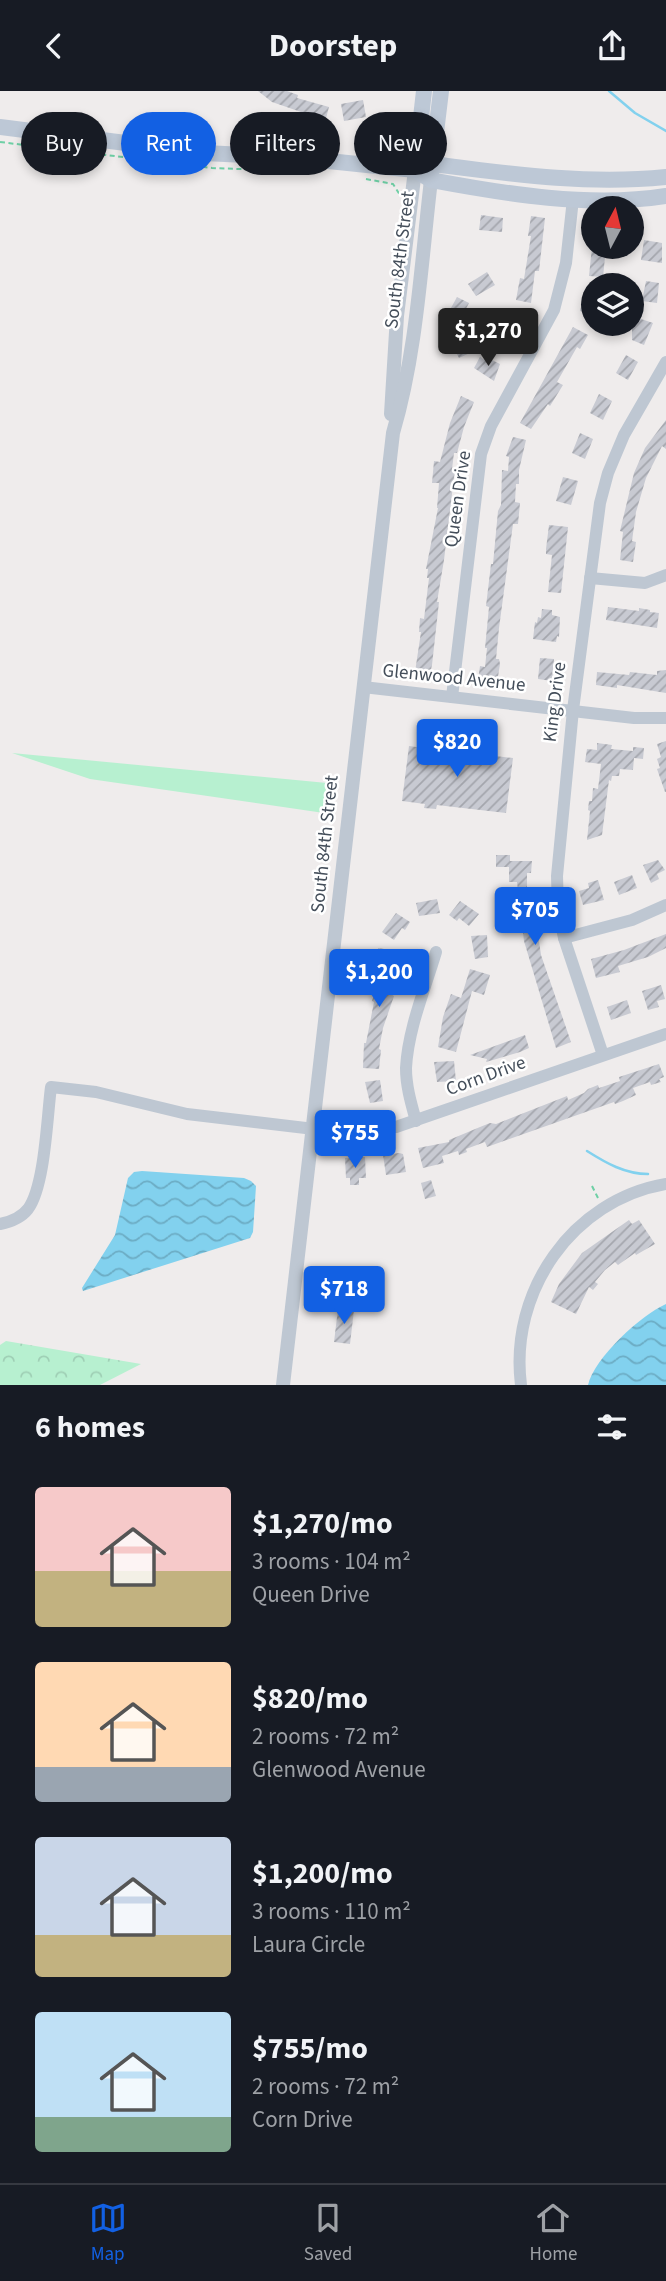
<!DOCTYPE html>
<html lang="en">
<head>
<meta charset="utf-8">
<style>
	:root { --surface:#171b24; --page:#20242c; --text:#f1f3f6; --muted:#9ea1a6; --line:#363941; --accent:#1260e3 }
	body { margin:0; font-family:"Source Sans 3",sans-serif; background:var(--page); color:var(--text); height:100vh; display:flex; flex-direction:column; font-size:26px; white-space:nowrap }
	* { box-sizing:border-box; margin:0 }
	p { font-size:23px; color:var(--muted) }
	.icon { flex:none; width:38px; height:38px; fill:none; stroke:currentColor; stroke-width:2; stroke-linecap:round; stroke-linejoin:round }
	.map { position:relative; height:1294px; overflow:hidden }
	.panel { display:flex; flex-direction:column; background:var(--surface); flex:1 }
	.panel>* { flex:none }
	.top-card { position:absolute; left:21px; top:21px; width:625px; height:63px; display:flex; gap:14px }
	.needle { width:46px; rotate:7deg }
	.tools { position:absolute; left:581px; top:105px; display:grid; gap:14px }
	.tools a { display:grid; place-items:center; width:63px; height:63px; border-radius:50%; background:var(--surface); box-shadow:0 4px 10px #0003; font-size:35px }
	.price { position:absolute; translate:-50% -60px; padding:0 16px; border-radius:7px; background:var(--accent); color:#fff; font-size:23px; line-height:46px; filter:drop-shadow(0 2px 4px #0008) }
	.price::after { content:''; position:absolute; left:50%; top:42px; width:21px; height:16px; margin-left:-10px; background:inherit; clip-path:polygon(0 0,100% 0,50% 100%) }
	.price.current { background:#222; color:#fff }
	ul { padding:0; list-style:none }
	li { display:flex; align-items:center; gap:21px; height:175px; padding:0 35px }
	li span { display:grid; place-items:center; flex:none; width:196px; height:140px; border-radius:7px; color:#555 }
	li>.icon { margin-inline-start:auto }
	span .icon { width:84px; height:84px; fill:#fffc; stroke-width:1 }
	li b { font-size:30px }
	h2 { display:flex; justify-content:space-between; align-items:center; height:84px; padding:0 35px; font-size:30px }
	.pill { padding:0 24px; border-radius:32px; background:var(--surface); box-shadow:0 4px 10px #0003; font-size:24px; line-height:63px }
	.pill.current { background:var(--accent); color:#fff }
	header { display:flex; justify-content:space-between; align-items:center; height:91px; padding:0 35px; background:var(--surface); font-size:32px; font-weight:700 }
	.tabs { display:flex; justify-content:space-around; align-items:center; height:98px; border-top:2px solid var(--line); background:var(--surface); font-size:19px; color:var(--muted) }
	.tabs a { display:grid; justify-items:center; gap:4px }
	.tabs .current { color:var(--accent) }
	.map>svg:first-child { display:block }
	.green { fill:#b7f0d0 }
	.forest { fill:url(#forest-crowns) }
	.water { fill:url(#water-waves) }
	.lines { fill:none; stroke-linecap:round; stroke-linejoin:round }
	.stream { stroke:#82d1ee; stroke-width:2.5 }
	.building { fill:url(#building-hatch) }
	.path { stroke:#6ecfa5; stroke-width:2; stroke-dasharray:5 3.5; stroke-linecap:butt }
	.minor { stroke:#bec7d2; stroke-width:12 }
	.tertiary { stroke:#bec7d2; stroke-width:14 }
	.secondary { stroke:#bdc8d6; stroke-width:16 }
	.labels { text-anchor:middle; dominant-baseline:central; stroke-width:5; stroke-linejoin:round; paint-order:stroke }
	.street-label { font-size:19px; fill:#444e5a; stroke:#fff }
</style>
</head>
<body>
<header><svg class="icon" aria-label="back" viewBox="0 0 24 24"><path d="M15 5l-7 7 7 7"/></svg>Doorstep<svg class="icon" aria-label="share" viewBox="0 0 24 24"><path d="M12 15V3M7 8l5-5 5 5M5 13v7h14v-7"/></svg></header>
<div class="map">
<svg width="666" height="1294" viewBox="0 0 666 1294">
	<defs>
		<pattern id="forest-crowns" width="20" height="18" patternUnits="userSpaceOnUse" patternTransform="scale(1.75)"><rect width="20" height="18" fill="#b7f0d0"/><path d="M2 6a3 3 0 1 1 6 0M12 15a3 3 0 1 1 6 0" fill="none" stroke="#9fcfb5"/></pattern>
		<pattern id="water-waves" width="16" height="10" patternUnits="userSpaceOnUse" patternTransform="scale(1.75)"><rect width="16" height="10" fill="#82d1ee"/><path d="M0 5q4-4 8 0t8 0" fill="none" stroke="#6cacc4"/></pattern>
		<pattern id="building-hatch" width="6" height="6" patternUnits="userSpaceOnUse" patternTransform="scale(1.75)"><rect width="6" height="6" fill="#c8cad2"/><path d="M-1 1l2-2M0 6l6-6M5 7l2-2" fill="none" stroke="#a4a6ad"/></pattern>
	</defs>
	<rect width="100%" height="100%" fill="#efecec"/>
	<path class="green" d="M12,662L327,692L324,722L90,688Z"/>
	<path class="forest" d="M6,1250L141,1273L100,1294H0V1254Z"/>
	<g class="water">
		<path d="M142,1080L244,1087L251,1090L256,1095L253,1141L250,1147L83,1200L82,1197L115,1144L128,1087L134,1081Z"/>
		<path d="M666,1213V1294H588C594,1267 641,1224 666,1213Z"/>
	</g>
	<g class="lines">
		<g class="stream">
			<path d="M609,0L635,22L666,40"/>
			<path d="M587,1060C606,1072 625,1083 648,1083"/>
		</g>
	</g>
	<g class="building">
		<path d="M258,0H287L298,4L297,7L329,16L325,31L320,30L318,36L310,33L312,28L303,26L304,22L272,11Z"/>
		<path d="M363,9L366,26L344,30L341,13Z"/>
		<path d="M481,124L503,127L502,141L479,139Z"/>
		<path d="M531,125L545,127L539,180H535L531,212L516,209L520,187L524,188L531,145H528Z"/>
		<path d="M644,149L662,152V172L641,169Z"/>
		<path d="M592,156H606L603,186L589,185Z"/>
		<path d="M487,181L495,194L476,205L468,193Z"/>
		<path d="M646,190L659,192L657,212L642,210Z"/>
		<path d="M585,200L593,202V223L580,220Z"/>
		<path d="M457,206L469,212L458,233L446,226Z"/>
		<path d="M632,225L653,232L644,254L632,249Z"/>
		<path d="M573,236L588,244L580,258L577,256L557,291L563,294L550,315L548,313L531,338L520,332Z"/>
		<path d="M461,241L472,261L459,267L449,248Z"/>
		<path d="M626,264L638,271L628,289L616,282Z"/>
		<path d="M480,266L486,270L488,267L500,273L494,290L474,277Z"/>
		<path d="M599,303L612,310L603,329L590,322Z"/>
		<path d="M461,305L474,311L464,336L457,362H454L452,378H455L444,469L437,511H439L432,574L430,583L415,581L421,541H419L420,527L424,528L429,487H427L428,478H426L438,417H437L439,392H432L434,370L440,371L450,332Z"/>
		<path d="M666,329V358L662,355L646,387L636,421L632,450L636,451L633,471L620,469L623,441L620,440L634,382L645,357Z"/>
		<path d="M580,342L593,348L585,368L572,362Z"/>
		<path d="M513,346L526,349L519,379V393H516L515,411L520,412L518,433H513L499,537L496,568H499L500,573L497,592L478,589L480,575L485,576L487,557H485L489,516L486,515L491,473H493L498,420L501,414L502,379L508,380L509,366L506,365Z"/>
		<path d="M563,386L578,390L571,414L556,410Z"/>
		<path d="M549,434L568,436L561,502L548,501L552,464L546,463V458Z"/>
		<path d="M608,516L639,520V517L650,519V521L659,522L657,537L606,529Z"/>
		<path d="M542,518L552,519V524L560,526L559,546L557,545L556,551L533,548L535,531L537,532L538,526L541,527Z"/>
		<path d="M540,567L554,568L552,590L538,588Z"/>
		<path d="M666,579V602L617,594V597L596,594L597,581L629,584L630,581L657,584V580Z"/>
		<path d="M666,650V701H665L657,678L660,677L657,668L661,666L657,653Z"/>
		<path d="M432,652L444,654V659L513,667L506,722L437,714L436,718L424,717L425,713L402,710L409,655L431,658Z"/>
		<path d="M597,652L612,654L611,658L633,660V656L644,657L643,668L634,667L633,679L620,678L619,685H612L611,690L609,689L602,744L587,749L590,720L588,719L589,710H592L593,697L598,698L601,673L585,671L587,658L597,659Z"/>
		<path d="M496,764H510V770H532L531,782H527V802H532L541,864L571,951L556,957L524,850L517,791H509V776H496Z"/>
		<path d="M658,769L665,779L657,783L659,788L651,792L643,774Z"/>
		<path d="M632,784L637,797L619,804L614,791Z"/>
		<path d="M598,789L604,809L583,814L579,800L589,797L588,792Z"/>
		<path d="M437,808L440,822L419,825L416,812Z"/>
		<path d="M460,810L479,823L469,835L459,827L457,830L449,824Z"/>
		<path d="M396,822L410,831L405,839L402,837L394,849L382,841Z"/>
		<path d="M666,843V857L648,866L618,875L620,881L596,887L591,868L624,859Z"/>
		<path d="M487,844L488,866L475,868L471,845Z"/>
		<path d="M378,857L397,860L395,873H391L387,894L392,895L389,902L394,905L383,937L379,958L381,959L379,978L363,977L364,952H366L374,911L372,910L381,880H376Z"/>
		<path d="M470,878L490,884L484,904L472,900L456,961L438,956L443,926L451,903L461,907Z"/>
		<path d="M661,894L665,908L657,910L659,916L648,919L642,900Z"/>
		<path d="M627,909L631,922L611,929L607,916Z"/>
		<path d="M525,944L529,957L520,961L486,971L487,968L470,964Z"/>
		<path d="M454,970L456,990L437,991L434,971Z"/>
		<path d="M659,973L664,986L659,988L661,991L651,994L650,991L633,997L636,1004L623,1010L615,1013L614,1011L487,1056L485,1051L466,1058L467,1061L459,1064L458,1060L442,1065L444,1072L423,1077L418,1057L449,1051V1049L480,1036L490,1032L496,1033L567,1005L568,1009L584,1002L588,998L598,994L599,997L620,990L619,986Z"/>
		<path d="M380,989L383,1010L370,1012L365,991Z"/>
		<path d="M399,1062L403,1063L406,1081L386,1084L383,1064Z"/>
		<path d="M365,1066L366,1087H359V1094H350V1087H346L345,1067Z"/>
		<path d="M431,1089L436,1105L425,1108L421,1092Z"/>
		<path d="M629,1129L632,1133L639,1129L655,1153L636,1164L635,1162L618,1174L615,1171L605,1179L595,1191L598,1193L593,1199L589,1196L576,1223L551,1211L559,1193L582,1162Z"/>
		<path d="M338,1218L354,1219L350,1253L334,1251Z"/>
	</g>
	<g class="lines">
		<g class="path">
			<path d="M0,51L212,77L295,80"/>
			<path d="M366,88L393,93L400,104"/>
			<path d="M592,1095L598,1107"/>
		</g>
		<g class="minor">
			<path d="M496,233L534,254"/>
			<path d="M590,487L645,492L666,484"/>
			<path d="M363,596L634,627H666"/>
			<path d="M452,606L481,363L491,335L554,219L566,172L573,108"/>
			<path d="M564,847L632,829L666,814"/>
			<path d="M603,964L564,847L558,818L557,785L573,619L600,412L608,382L624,344L666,271"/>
			<path d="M416,1030C411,1012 406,995 406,977C408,938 425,898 436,861"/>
			<path d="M0,1133C10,1131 21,1127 28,1118C45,1095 47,1026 51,996L96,1001L187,1023L314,1038L359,1039L396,1036L666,943"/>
			<path d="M521,1294C509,1201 572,1109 666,1093"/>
		</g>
		<g class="tertiary">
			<path d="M391,323L397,225L415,79"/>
			<path d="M283,1294L393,342C417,260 421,173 431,89"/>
		</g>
		<g class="secondary">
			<path d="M0,36L204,62L290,66L415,79L431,89C505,103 591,117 666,105"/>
			<path d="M415,79L433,73C511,83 587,94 666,86"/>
			<path d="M415,79L424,0"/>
			<path d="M431,83L441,0"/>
		</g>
	</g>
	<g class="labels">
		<g class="street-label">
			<text transform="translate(400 169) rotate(-83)">South 84th Street</text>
			<text transform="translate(458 408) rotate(-82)">Queen Drive</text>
			<text transform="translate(454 587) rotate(6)">Glenwood Avenue</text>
			<text transform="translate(555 611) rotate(-83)">King Drive</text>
			<text transform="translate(325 753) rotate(-84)">South 84th Street</text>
			<text transform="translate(486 985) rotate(-20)">Corn Drive</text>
		</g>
	</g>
</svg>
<div class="tools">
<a><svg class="needle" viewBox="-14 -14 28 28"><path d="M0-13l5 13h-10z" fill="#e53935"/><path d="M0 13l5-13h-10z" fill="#9ea1a6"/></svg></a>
<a><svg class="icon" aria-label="layers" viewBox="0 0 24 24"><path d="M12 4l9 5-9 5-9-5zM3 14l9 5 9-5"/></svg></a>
</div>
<b class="price current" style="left:488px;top:277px">$1,270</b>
<b class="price" style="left:457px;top:688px">$820</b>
<b class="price" style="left:535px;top:856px">$705</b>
<b class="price" style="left:379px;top:918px">$1,200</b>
<b class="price" style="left:355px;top:1079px">$755</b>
<b class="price" style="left:344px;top:1235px">$718</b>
<div class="top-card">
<a class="pill">Buy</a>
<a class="pill current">Rent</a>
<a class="pill">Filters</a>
<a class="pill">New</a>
</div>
</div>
<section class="panel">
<h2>6 homes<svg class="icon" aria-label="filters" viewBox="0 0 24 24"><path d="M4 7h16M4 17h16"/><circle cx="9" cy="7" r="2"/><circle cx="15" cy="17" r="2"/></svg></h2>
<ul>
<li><span style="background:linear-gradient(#f6c9c9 60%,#c2b280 0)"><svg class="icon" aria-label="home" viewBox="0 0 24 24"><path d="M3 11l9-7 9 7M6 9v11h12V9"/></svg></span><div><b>$1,270/mo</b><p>3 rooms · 104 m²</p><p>Queen Drive</p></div></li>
<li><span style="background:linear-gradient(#ffd9b3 75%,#9aa5b1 0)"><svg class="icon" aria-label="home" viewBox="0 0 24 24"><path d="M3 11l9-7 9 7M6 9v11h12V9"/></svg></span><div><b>$820/mo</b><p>2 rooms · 72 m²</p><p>Glenwood Avenue</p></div></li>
<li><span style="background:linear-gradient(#c9d6e8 70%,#c2b280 0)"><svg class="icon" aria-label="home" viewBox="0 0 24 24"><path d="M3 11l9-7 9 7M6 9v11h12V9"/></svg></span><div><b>$1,200/mo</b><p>3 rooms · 110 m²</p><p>Laura Circle</p></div></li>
<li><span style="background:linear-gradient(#bfe0f5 75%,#7fa58c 0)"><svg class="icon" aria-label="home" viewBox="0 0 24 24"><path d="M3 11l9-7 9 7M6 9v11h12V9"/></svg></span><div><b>$755/mo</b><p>2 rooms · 72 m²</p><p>Corn Drive</p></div></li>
</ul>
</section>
<nav class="tabs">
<a class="current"><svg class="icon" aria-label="map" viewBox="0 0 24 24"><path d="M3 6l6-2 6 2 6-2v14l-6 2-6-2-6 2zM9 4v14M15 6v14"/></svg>Map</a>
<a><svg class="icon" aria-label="saved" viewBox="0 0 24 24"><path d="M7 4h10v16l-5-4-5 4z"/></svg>Saved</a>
<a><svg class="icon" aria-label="home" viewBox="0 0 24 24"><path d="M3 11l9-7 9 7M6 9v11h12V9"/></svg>Home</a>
</nav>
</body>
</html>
